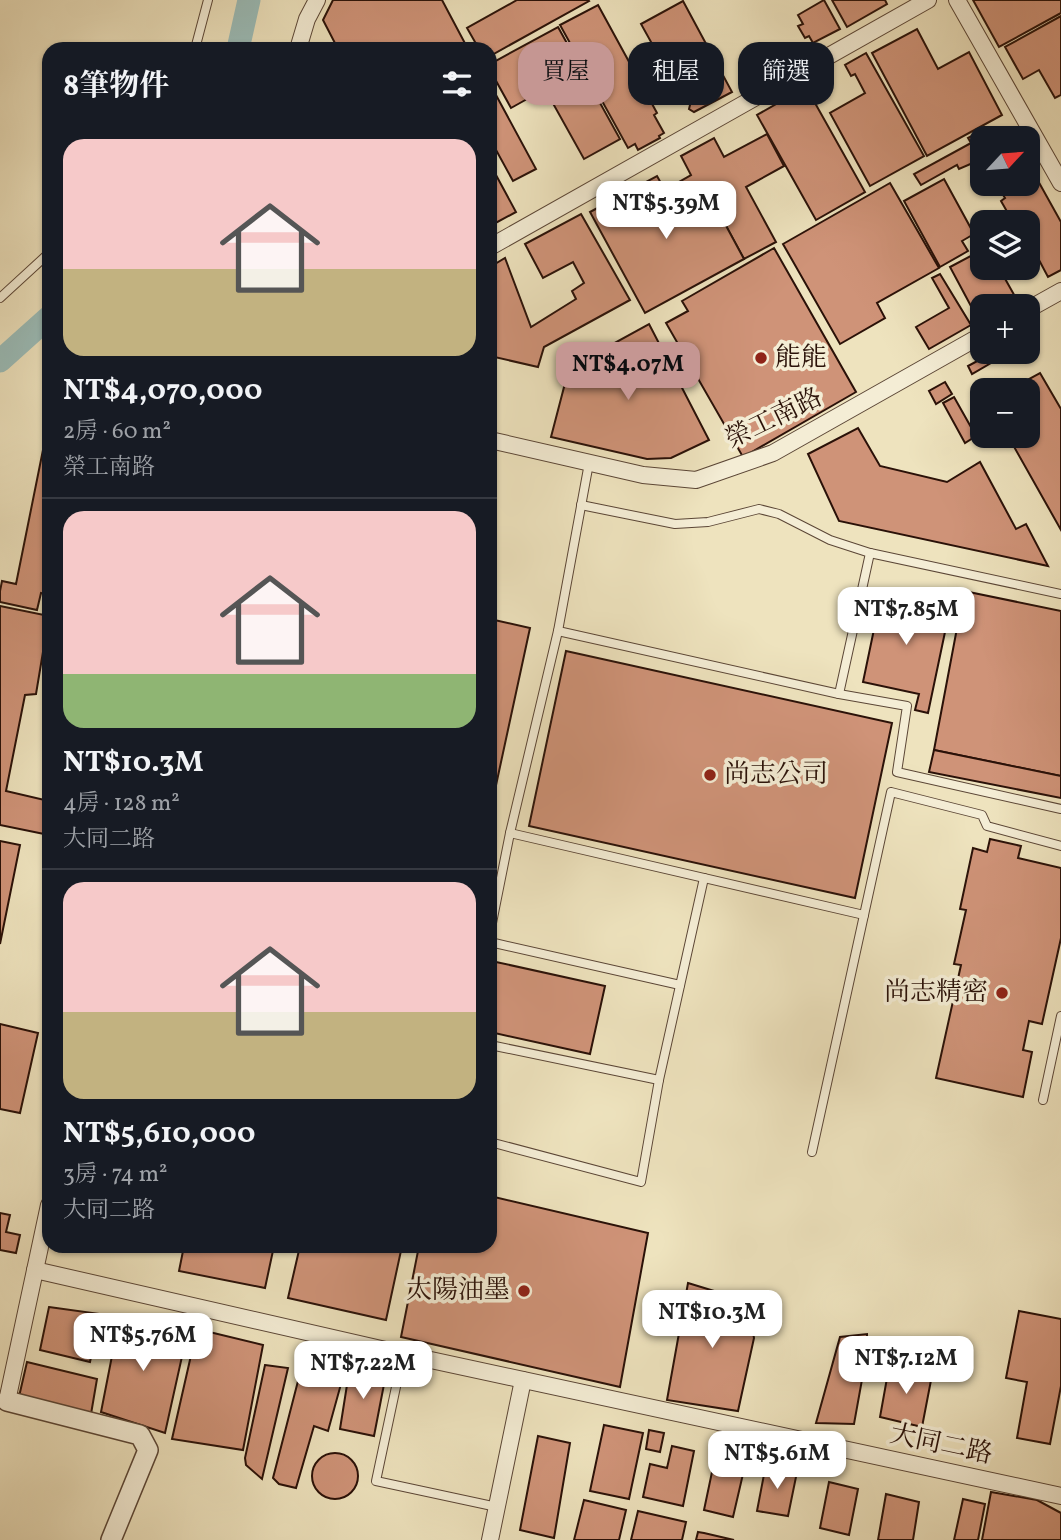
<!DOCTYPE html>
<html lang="zh-TW">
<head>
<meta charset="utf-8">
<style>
	:root { --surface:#171b24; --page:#242831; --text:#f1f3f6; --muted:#9ea1a6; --line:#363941; --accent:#c59692 }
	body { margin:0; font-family:Vollkorn,"Noto Serif TC",serif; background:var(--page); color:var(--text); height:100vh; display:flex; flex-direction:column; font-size:26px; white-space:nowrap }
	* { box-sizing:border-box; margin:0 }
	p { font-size:23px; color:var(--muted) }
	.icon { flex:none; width:38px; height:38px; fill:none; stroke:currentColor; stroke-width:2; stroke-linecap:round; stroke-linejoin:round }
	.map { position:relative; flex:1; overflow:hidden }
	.side { position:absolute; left:42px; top:42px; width:455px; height:1211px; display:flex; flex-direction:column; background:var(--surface); border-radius:21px; box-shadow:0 2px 5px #0004 }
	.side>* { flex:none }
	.hud { position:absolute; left:518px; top:42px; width:438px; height:63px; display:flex; gap:14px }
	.needle { width:46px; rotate:64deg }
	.tools { position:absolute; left:970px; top:126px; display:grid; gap:14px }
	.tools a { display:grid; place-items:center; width:70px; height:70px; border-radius:14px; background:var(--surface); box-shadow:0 2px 5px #0004; font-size:35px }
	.price { position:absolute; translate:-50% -60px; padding:0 16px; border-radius:14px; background:#fff; color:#222; font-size:23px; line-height:46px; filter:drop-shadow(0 2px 4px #0008) }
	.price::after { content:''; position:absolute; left:50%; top:42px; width:21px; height:16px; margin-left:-10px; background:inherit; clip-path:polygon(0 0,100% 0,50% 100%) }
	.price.on { background:var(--accent); color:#111 }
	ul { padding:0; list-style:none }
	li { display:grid; align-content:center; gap:14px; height:371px; padding:0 21px }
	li+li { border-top:2px solid var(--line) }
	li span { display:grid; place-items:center; height:217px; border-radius:21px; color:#555 }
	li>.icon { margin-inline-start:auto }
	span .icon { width:126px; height:126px; fill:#fffc; stroke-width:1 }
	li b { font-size:30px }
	h2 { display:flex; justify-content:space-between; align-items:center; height:84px; padding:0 21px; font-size:30px }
	.tag { padding:0 24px; border-radius:21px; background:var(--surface); box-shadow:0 2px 5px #0004; font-size:24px; line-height:63px }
	.tag.on { background:var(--accent); color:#111 }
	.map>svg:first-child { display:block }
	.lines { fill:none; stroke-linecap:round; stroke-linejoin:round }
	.river { stroke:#9bbdb9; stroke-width:23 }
	.building { fill:#cf9378; stroke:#2a1108; stroke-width:2 }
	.service-casing { stroke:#5b4636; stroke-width:10 }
	.minor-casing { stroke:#5b4636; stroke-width:18 }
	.tertiary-casing { stroke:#5b4636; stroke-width:22 }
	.service { stroke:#f4edd5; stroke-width:8 }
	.minor { stroke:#f4edd5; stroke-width:16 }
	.tertiary { stroke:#f4edd5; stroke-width:19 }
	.poi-dot { fill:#8f2418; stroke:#f4edd5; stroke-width:2.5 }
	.labels { text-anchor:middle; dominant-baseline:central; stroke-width:7; stroke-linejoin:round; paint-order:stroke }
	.poi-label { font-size:26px; fill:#2a1108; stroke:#f4edd5; text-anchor:start }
	.street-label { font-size:26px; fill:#2a1108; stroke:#f4edd5 }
</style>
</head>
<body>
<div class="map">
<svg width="1061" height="1540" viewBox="0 0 1061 1540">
	<rect width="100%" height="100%" fill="#eee3be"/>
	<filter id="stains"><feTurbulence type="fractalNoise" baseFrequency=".00286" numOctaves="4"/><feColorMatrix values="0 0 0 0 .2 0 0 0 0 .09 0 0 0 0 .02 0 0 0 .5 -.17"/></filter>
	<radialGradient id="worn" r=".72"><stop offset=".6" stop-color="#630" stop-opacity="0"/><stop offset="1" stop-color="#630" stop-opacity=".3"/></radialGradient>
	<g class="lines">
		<g class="river">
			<path d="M238,49L249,0"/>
			<path d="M0,361L49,317"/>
		</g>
	</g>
	<g class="building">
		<path d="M333,0H442L468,49H338L323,20Z"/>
		<path d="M517,0H588L589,1L490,56V49H479L467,28Z"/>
		<path d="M824,0L840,29L813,43L809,36L805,38L798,26L803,24L798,15Z"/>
		<path d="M832,0H885L887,4L847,27Z"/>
		<path d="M973,0H1061V13L999,47Z"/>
		<path d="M683,1L732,92L694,112L689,109L691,101L682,84L676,87L641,24Z"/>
		<path d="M598,5L657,113L654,115L664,133L659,136L660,138L638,150L635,144L628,148L560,25Z"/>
		<path d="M1061,16V95L1055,98L1039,70L1023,79L1005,47Z"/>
		<path d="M558,27L620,139L584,159L545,89L511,108L490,70V64Z"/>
		<path d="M917,29L938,69L969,52L1002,115L927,156L872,53Z"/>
		<path d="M866,53L924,156L870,186L830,113L865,93L855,74L851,76L845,65Z"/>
		<path d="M490,84L536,169L513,181L490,139Z"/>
		<path d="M806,87L865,192L816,220L757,115Z"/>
		<path d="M987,128L992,138H982V159L959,169L957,165L921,185L914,174L971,143L968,138Z"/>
		<path d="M767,134L784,166L746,187L776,242L744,259L704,185L672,203L665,190L691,175L681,156L714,138L724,157Z"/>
		<path d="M1027,161L1061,222V270L1048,277L1039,260L1035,263L1027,250V245L1030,243L1027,239V222H1018L1013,213L1009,215L1001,201L1005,198L998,187L985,194L980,185L1027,184Z"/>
		<path d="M490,164L516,212L490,226Z"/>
		<path d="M657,176L672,203L704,185L744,259L645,313L590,212Z"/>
		<path d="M944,179L974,234L962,241L968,251L940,267L904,201Z"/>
		<path d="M890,183L939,268L877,303L885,318L840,344L783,244Z"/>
		<path d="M581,214L630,300L544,347L538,367L490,356V267L505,258L531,327L576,299L572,291L584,283L573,262L543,278L525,244Z"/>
		<path d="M774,248L856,392L743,457L666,323L688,311L682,301Z"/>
		<path d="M982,250V268H999L1017,300L1005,306H982V319L979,321L950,267Z"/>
		<path d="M940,274L971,325L929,349L916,327L949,308L932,278Z"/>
		<path d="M649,324L709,440L671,458L647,459L551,437L569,368Z"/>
		<path d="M994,352H1000L1003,356L972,374L968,366Z"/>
		<path d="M1040,373L1061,409V530L1008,436H1027V390H1009Z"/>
		<path d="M945,382L952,394L936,404L929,391Z"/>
		<path d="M954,397L976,436L965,443L943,403Z"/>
		<path d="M858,428L880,466L947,482L980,462L1016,529L1026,524L1048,566L839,521L808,454Z"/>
		<path d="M45,440L49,441V595L41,593L37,610L0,602V591L2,581L16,584Z"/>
		<path d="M882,591L939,603L933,630L945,632L928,713L915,710L919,694L863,682Z"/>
		<path d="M964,591L1061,611V776L934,750Z"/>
		<path d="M0,606L49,616L36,694L25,695L6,791L49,801V835L0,825Z"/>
		<path d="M490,619L530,628L490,813Z"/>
		<path d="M566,651L892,723L855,898L529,826Z"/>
		<path d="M934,750L1061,776V798L929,772Z"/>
		<path d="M990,839L1021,846L1018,858L1061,868V938L1042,1024L1029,1021L1023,1050L1032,1052L1023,1097L936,1078L961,965L954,964L966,910L960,909L973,848L987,852Z"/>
		<path d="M0,841L20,845L0,944Z"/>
		<path d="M496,962L605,986L590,1054L490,1032V991Z"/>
		<path d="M0,1024L38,1033L20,1113L0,1109Z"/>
		<path d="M490,1196L648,1233L620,1387L401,1337L419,1246H490Z"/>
		<path d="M0,1213L10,1215L6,1232L20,1235L16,1253L0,1250Z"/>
		<path d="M184,1246H274L265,1288L179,1271Z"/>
		<path d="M300,1246H402L386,1320L288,1298Z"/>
		<path d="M688,1283L747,1301L754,1338L738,1411L667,1400Z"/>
		<path d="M49,1307L100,1314L90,1362L40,1350Z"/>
		<path d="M1019,1311L1061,1319V1386L1050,1444L1017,1438L1027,1382L1006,1378Z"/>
		<path d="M120,1315L187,1334L165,1433L101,1412Z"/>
		<path d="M197,1329L263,1345L243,1450L172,1439Z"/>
		<path d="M867,1334V1352L854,1424L816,1423L840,1337Z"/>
		<path d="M27,1362L97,1379L91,1414L18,1401Z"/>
		<path d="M265,1365L288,1368L262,1479L246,1465L245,1458Z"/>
		<path d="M350,1366L386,1374L374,1436L340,1429Z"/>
		<path d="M889,1367L932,1375L922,1427L880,1417Z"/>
		<path d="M298,1381L341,1384L328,1431L314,1426L296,1488L279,1484L273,1478Z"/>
		<path d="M604,1425L643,1433L629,1499L590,1491Z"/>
		<path d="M649,1430L664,1433L660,1452L646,1449Z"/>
		<path d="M538,1436L570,1443L554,1538L520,1530Z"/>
		<path d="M672,1446L694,1451L683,1506L643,1497L650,1464L667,1468Z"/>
		<circle cx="335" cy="1476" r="23"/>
		<path d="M716,1453L746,1461L733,1517L704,1510Z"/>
		<path d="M766,1464L797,1472L788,1516L757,1511Z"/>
		<path d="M829,1482L858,1489L849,1535L820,1528Z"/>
		<path d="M991,1492L1037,1500L1061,1513V1540H982Z"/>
		<path d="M886,1494L919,1502L913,1540H878Z"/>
		<path d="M963,1499L985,1504L978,1540H954Z"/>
		<path d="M584,1500L626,1510L619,1540H574Z"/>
		<path d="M638,1511L686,1522L682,1540H631Z"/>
		<path d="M698,1532L704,1533L734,1540H696Z"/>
	</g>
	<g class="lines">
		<defs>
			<g id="service">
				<path d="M195,49L208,0"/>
				<path d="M0,298L49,253"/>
				<path d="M581,505L675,524L708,522L759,509L779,514L830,540L870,553L1061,594"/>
				<path d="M558,631L839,694L907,706L897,772L1061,809"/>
				<path d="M839,694L870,553"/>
				<path d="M510,833L864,915"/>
				<path d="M490,933L510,833L558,631L589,463"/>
				<path d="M490,942L680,985"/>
				<path d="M490,1045L659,1080"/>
				<path d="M1043,1100L1061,1016"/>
				<path d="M490,1142L641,1182L659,1080L704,878"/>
				<path d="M812,1152L891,792L982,815L987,826L1061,846"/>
				<path d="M403,1354L376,1481L497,1507"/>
			</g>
			<g id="minor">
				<path d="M957,0L1061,183"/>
				<path d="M298,49L307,19L317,0"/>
				<path d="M490,247L928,0"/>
				<path d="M1027,310L1061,291"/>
				<path d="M490,440L643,475L696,480L773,453L982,335"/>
				<path d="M35,1270L403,1354L1061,1496"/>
				<path d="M7,1401L49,1205"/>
				<path d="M490,1540L523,1380"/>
			</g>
			<path id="tertiary" d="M7,1401L140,1435L148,1450L111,1540"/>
		</defs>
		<use href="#service" class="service-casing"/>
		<use href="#minor" class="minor-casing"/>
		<use href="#tertiary" class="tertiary-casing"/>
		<use href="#service" class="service"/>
		<use href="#minor" class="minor"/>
		<use href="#tertiary" class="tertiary"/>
	</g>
	<g class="poi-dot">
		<circle cx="761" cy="358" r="7"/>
		<circle cx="710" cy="775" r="7"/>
		<circle cx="1002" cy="993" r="7"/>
		<circle cx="524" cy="1291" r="7"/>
	</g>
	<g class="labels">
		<g class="poi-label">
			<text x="775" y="358">能能</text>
			<text x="724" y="775">尚志公司</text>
			<text x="988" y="993" text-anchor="end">尚志精密</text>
			<text x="510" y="1291" text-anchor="end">太陽油墨</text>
		</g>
		<g class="street-label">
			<text transform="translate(774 419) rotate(-26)">榮工南路</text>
			<text transform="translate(941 1445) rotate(12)">大同二路</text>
		</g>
	</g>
	<rect width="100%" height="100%" filter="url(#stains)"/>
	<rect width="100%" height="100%" fill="url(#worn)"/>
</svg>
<div class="tools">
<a><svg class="needle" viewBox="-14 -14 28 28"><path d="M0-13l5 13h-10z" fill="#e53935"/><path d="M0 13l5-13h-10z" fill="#9ea1a6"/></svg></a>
<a><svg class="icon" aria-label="layers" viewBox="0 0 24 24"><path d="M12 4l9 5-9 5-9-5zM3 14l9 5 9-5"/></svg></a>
<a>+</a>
<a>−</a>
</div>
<b class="price" style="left:666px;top:241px">NT$5.39M</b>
<b class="price on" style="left:628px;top:402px">NT$4.07M</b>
<b class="price" style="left:906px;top:647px">NT$7.85M</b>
<b class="price" style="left:712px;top:1350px">NT$10.3M</b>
<b class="price" style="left:143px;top:1373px">NT$5.76M</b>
<b class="price" style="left:906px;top:1396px">NT$7.12M</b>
<b class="price" style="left:363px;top:1401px">NT$7.22M</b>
<b class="price" style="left:777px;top:1491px">NT$5.61M</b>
<div class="hud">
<a class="tag on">買屋</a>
<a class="tag">租屋</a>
<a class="tag">篩選</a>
</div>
<section class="side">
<h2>8筆物件<svg class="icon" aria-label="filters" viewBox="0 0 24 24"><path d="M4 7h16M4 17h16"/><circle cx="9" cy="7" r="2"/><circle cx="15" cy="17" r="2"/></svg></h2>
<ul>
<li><span style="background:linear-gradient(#f6c9c9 60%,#c2b280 0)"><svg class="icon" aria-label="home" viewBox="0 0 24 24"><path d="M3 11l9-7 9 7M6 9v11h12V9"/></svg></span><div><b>NT$4,070,000</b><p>2房 · 60 m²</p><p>榮工南路</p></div></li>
<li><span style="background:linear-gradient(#f6c9c9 75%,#8fb573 0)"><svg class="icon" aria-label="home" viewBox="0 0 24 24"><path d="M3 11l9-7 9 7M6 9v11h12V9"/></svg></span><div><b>NT$10.3M</b><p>4房 · 128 m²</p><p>大同二路</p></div></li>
<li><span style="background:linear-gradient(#f6c9c9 60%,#c2b280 0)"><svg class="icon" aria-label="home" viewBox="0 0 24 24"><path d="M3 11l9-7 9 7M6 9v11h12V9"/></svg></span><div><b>NT$5,610,000</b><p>3房 · 74 m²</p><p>大同二路</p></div></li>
</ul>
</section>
</div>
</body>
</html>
